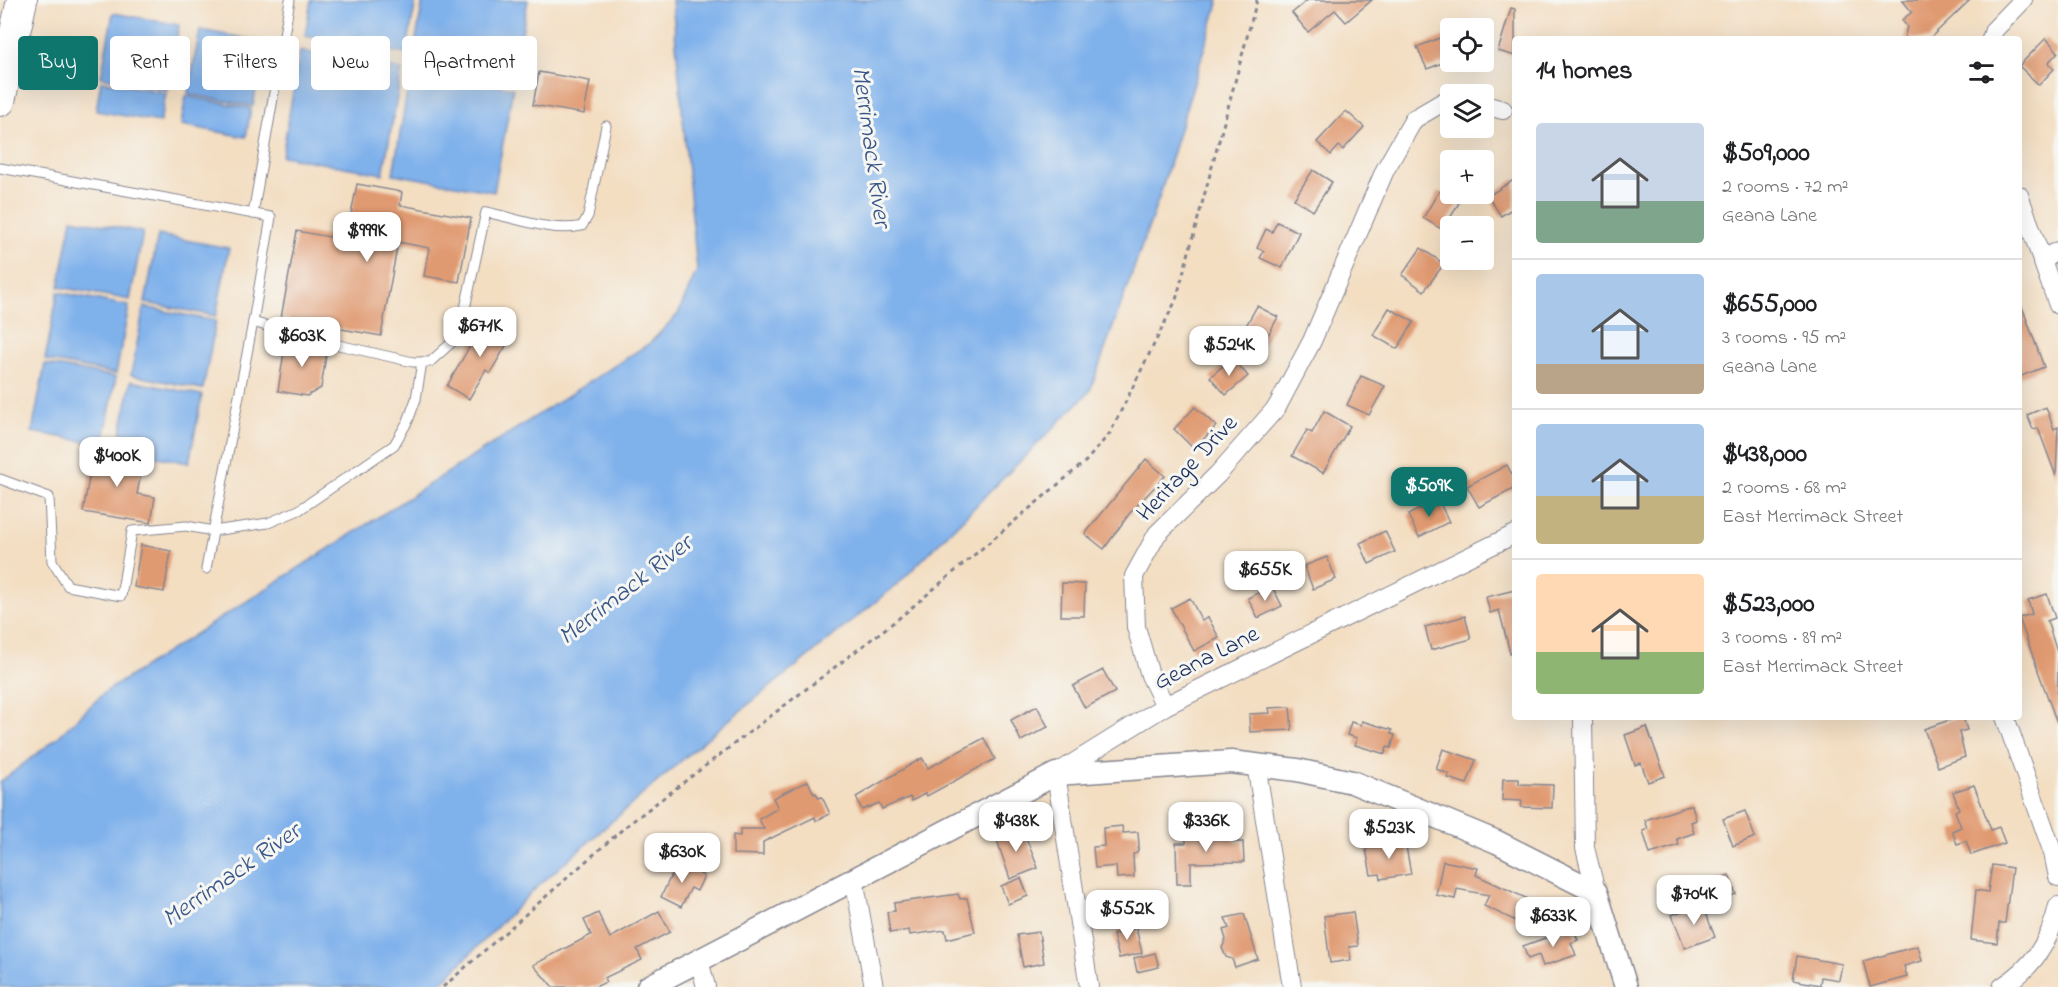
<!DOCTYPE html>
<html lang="en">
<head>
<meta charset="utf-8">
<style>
	:root { --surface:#fff; --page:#f2f2f2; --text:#202124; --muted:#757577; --line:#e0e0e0; --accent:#0f766e }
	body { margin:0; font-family:"Indie Flower",sans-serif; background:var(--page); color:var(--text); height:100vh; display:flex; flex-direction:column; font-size:22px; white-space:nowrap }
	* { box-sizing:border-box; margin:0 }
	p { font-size:20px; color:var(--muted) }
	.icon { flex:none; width:33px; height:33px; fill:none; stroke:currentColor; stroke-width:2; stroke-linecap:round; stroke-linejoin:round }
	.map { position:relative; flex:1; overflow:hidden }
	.sheet { position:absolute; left:1512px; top:36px; width:510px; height:684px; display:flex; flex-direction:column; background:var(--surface); border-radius:6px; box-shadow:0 6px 24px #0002 }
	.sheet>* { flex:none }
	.hud { position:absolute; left:18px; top:36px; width:570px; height:54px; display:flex; gap:12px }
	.tools { position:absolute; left:1440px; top:18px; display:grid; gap:12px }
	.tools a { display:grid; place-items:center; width:54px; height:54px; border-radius:6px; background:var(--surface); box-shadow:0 6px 24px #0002; font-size:30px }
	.price { position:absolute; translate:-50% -51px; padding:0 14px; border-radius:12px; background:#fff; color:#222; font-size:20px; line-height:39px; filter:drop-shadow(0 2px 3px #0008) }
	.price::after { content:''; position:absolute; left:50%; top:36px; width:18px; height:14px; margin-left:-9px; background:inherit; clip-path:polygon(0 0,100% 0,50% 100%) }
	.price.current { background:var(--accent); color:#fff }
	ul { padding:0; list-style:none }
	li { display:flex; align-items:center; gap:18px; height:150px; padding:0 24px }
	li+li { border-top:2px solid var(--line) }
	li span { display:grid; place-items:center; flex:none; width:168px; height:120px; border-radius:6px; color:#555 }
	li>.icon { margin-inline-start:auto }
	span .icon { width:72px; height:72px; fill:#fffc; stroke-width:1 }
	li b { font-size:26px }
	h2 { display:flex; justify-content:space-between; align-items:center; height:72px; padding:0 24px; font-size:26px }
	.tag { padding:0 21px; border-radius:6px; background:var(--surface); box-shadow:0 6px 24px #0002; font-size:21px; line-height:54px }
	.tag.current { background:var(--accent); color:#fff }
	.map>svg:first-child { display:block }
	.water { fill:#7fb1eb; stroke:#4d70a4; stroke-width:1.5 }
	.building { fill:#e09a71 }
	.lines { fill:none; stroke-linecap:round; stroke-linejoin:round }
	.service-casing { stroke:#878690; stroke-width:11 }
	.minor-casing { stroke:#878690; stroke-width:20 }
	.tertiary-casing { stroke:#878690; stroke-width:25 }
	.primary-casing { stroke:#878690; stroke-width:32 }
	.path { stroke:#878690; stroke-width:3; stroke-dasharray:4.5 4.5; stroke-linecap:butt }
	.service { stroke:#fff; stroke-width:9 }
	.minor { stroke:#fff; stroke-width:18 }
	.tertiary { stroke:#fff; stroke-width:22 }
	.primary { stroke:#fff; stroke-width:30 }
	.labels { text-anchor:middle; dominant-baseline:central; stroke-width:6; stroke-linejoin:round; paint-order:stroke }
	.street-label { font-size:24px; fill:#1b2f5e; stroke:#f6f6f2 }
	.water-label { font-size:26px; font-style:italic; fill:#395688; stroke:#f6f6f2 }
</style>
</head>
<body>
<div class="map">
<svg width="2058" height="987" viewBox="0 0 2058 987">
	<rect width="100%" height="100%" fill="#f6f6f2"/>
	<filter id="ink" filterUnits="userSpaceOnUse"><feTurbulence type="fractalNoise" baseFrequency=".0167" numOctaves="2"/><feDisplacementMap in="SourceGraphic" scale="12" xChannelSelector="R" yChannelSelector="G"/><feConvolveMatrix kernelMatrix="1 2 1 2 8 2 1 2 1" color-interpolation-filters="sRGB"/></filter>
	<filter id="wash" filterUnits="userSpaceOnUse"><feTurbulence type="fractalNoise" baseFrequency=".008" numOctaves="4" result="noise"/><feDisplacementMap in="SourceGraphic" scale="24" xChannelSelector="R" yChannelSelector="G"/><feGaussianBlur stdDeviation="1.35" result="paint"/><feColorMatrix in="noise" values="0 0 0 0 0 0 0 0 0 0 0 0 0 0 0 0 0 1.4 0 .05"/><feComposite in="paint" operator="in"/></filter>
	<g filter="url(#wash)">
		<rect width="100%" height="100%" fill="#f3dec2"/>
		<g class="water">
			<path d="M311,0H416L406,54L305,36Z"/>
			<path d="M423,0H528L514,75L413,56Z"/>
			<path d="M672,0H1219L1159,198L1090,391L899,583L713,733L537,887L437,987H0V782L56,739L105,692L650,343L678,314L697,270Z"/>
			<path d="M113,13L179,25L167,90L101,77Z"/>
			<path d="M200,30L265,42L253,106L188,94Z"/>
			<path d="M300,51L402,70L383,174L282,156Z"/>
			<path d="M411,70L513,88L494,192L393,174Z"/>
			<path d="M101,81L166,93L160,122L96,111Z"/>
			<path d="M186,96L251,108L246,137L181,125Z"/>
			<path d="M72,219L143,232L130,300L59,287Z"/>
			<path d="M158,235L229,248L216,316L145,303Z"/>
			<path d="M58,292L129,306L116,374L45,360Z"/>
			<path d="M144,307L216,321L203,389L131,375Z"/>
			<path d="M45,364L116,377L103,445L32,432Z"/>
			<path d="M131,381L202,395L189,463L118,449Z"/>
		</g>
		<g id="blocks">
			<g class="building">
				<path d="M1308,0H1372L1346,22L1335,10L1308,32L1292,13Z"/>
				<path d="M1902,0H1970L1929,39H1904L1907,27L1902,20L1912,12Z"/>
				<path d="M1511,8L1515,9V56L1498,51Z"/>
				<path d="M1450,34V60L1427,69L1417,47Z"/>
				<path d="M2046,38L2058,52L2048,63L2054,69L2039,85L2019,66Z"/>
				<path d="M539,72L590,81L584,114L533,105Z"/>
				<path d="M1346,111L1364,127L1343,150L1339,146L1331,155L1317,142Z"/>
				<path d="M1313,170L1332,182L1313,211L1294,199Z"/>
				<path d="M1515,179V207L1501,216L1488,196Z"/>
				<path d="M357,184L402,192L400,205L471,218L459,282L424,276L429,248L398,242L381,336L330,327L329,336L288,326L289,319L281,318L297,231L346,240Z"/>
				<path d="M1439,191L1459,203L1443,230L1423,218Z"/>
				<path d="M1277,222L1299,232L1282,268L1260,258L1264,251L1257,248L1266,229L1272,232Z"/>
				<path d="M1421,248L1444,264L1424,291L1402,275Z"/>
				<path d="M2021,304L2044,367L2019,377V305Z"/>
				<path d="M1257,306L1278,317L1262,346L1241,335Z"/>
				<path d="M1389,308L1414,322L1397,349L1373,335Z"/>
				<path d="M486,318L513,334L490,373L486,370L469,399L447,386Z"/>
				<path d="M286,339L327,349L321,388L307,396L278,391Z"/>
				<path d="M1232,358L1248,376L1226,395L1210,377Z"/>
				<path d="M1361,376L1385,386L1369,415L1347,405Z"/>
				<path d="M1195,407L1216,426L1194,449L1174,429Z"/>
				<path d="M2046,407L2054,429L2058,427L2056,476L2038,428L2033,429L2027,415Z"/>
				<path d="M1324,411L1350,426L1323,473L1292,456L1307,430L1312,433Z"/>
				<path d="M94,450L144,458L137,494L155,497L151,523L83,512Z"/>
				<path d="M1146,459L1165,476L1129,514L1104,549L1085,534Z"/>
				<path d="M1507,465L1515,480V488L1479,507L1467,486Z"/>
				<path d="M1438,499L1449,522L1419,537L1408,515Z"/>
				<path d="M1385,531L1395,552L1369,564L1360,543Z"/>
				<path d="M141,545L171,551L164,592L134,587Z"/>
				<path d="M1327,557L1336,579L1313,589L1304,566Z"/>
				<path d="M1062,583L1085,584L1084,616H1061Z"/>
				<path d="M1272,586L1282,606L1258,618L1248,598Z"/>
				<path d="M1515,590V653H1510L1499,610L1490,613L1486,597Z"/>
				<path d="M2047,594L2055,618L2047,621L2058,655L2057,723L2019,618L2032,614L2028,600Z"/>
				<path d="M1190,598L1202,621L1208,617L1219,638L1194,651L1171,608Z"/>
				<path d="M1465,616L1471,639L1431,650L1425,627Z"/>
				<path d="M1103,670L1115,692L1085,708L1073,686Z"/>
				<path d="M1037,706L1048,727L1021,741L1011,720Z"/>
				<path d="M1290,707L1292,730L1250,732L1249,714L1270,713L1269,708Z"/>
				<path d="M1958,717H1963L1967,730L1959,732L1965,757L1938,767L1924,729Z"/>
				<path d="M1362,721L1392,730L1391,734L1395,735L1391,748L1387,747L1385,754L1355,745L1357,738L1347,735L1351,722L1361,725Z"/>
				<path d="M1647,727L1665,776L1648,782L1641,763L1635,765L1625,735Z"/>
				<path d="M984,738L995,759L927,796L926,793L912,801L910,797L882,809L879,803L862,810L856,797L922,758L928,768Z"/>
				<path d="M1443,749L1476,760L1467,784L1448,778L1449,774L1436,769Z"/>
				<path d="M1503,779H1519V784L1553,785L1552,808L1521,807L1522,801L1502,800Z"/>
				<path d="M808,781L814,794L816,793L819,798L822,797L830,814L816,821L815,817L763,842V855L733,854V835L740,836V829H764L759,819L778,808L773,798Z"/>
				<path d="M1974,785L1991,830L1999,827L2005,843L1971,855L1966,841L1957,844L1952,831L1961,827L1955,811L1959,809L1953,792Z"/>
				<path d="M1692,805L1696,820L1691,822L1694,833L1677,839L1679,845L1650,854L1643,831L1648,829L1645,820Z"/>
				<path d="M1745,811L1755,837L1733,846L1723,819Z"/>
				<path d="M1122,826L1123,833L1138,832L1139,846L1137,853L1133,854L1134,877L1117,878L1116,866L1095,868L1093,847L1104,846L1103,828Z"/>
				<path d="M1013,827L1017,838L1025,835L1038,868L1010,879L995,834Z"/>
				<path d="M1234,834V842H1243L1244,862L1191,863V884H1177L1176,843H1186V835Z"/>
				<path d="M1405,841L1411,874L1381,879L1380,874L1371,875L1366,849Z"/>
				<path d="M678,861L704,876L697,891L691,888L681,907L661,897Z"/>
				<path d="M1443,861L1478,868L1476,875L1526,898L1516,921L1484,906L1489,895L1457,889L1455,899L1436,895Z"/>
				<path d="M1992,865L2012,868L2005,923H1999L1997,943L1971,940L1976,890L1988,892Z"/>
				<path d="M1729,875L1736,894L1716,901L1709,882Z"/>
				<path d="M1021,878L1028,896L1008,904L1001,886Z"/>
				<path d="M958,894L960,899L967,898L975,932L947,939L945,930L910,935L909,930L890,933L887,912L895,911L894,903Z"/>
				<path d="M1702,903L1715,937L1685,948L1672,915Z"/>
				<path d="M659,911L670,932L637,949L642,960L604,978L606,982L595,987H553L533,965L591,935L584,920L598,913L610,938Z"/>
				<path d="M1353,912L1358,946L1349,947L1351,960L1330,963L1324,916Z"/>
				<path d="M1244,914L1258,959L1235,967L1232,959L1226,957L1222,948L1226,939L1223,930L1229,928L1225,918Z"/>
				<path d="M1130,922L1132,929L1136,928L1142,953L1119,958L1113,935L1118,933L1116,925Z"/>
				<path d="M1573,928L1578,940L1571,943L1576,955L1543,966L1539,955L1528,959L1523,946Z"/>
				<path d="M1039,932L1044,963L1023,967L1017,935Z"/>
				<path d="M1918,946L1922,961L1904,966L1907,977L1870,987L1863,961Z"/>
				<path d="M1155,953L1159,967L1137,972L1134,958Z"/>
				<path d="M1797,956L1842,964L1839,980L1821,977L1820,985L1793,980Z"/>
			</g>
		</g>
	</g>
	<g filter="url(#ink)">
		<use href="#blocks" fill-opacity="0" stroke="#878690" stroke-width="1.5"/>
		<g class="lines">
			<defs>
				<g id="service">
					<path d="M0,168L271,217L253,322L299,336L413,362H430L459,336L486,212C515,218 553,233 582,226L588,216L606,126"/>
					<path d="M253,214L290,0"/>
					<path d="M0,479L49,497L52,561L68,586L121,596L132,531L186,526L213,531L268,523L299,510L394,445L408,421L416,399L422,362"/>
					<path d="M206,569L253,322"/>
				</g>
				<g id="minor">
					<path d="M1991,39L1994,30L2023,0"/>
					<path d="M1484,105L1503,110"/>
					<path d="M2019,195L2058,305"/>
					<path d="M2042,259L2058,251"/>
					<path d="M1165,706L1150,675L1136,627L1134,576L1157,534L1218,474L1277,407L1312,341L1385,170L1414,119L1450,98"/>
					<path d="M1583,717L1585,848L1596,892"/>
					<path d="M2005,717L2053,853L2058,877"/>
					<path d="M1256,764L1292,987"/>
					<path d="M854,879L874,987"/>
					<path d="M699,960L706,987"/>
					<path d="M1089,987L1056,774L1165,706L1515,534"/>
					<path d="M2002,987C2033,967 2050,942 2058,906"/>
				</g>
				<path id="tertiary" d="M648,987L1056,774L1231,762L1297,770L1352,782L1497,842L1596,892L1626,987"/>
				<path id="primary" d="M0,101L22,0"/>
			</defs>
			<use href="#service" class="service-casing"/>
			<use href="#minor" class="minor-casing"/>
			<use href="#tertiary" class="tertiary-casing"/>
			<use href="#primary" class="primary-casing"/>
			<path class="path" d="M443,987L625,827L898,619L1086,461L1110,433L1176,300L1257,0"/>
			<use href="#service" class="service"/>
			<use href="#minor" class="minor"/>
			<use href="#tertiary" class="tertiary"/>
			<use href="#primary" class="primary"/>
		</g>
	</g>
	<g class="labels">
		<g class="street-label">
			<text transform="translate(1188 469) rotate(-47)">Heritage Drive</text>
			<text transform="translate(1207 659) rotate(-27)">Geana Lane</text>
		</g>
		<g class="water-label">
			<text transform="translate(870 147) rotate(82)">Merrimack River</text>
			<text transform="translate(626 591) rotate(-38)">Merrimack River</text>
			<text transform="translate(232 876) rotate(-35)">Merrimack River</text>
		</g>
	</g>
</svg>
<div class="tools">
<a><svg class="icon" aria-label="locate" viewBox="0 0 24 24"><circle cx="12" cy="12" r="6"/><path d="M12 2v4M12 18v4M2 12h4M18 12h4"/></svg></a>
<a><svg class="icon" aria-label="layers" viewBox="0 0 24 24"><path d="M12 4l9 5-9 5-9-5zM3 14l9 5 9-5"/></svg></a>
<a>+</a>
<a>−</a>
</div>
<b class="price" style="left:367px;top:263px">$999K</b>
<b class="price" style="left:480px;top:358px">$671K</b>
<b class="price" style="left:302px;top:368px">$603K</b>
<b class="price" style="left:1229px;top:377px">$524K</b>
<b class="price" style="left:117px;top:488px">$400K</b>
<b class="price current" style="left:1429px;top:518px">$509K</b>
<b class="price" style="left:1265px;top:602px">$655K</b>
<b class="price" style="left:1016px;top:853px">$438K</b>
<b class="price" style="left:1206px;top:853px">$336K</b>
<b class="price" style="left:1389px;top:860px">$523K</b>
<b class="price" style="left:682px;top:884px">$630K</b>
<b class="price" style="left:1694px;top:926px">$704K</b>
<b class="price" style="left:1127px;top:941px">$552K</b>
<b class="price" style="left:1553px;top:948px">$633K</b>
<div class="hud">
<a class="tag current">Buy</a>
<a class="tag">Rent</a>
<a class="tag">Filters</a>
<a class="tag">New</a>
<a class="tag">Apartment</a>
</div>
<section class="sheet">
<h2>14 homes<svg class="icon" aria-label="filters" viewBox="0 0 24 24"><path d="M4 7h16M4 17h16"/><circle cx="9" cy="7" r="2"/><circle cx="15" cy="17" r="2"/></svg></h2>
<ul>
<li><span style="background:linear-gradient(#c9d6e8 65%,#7fa58c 0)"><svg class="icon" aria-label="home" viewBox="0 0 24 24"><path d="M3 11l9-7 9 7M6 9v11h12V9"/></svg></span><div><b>$509,000</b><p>2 rooms · 72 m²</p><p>Geana Lane</p></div></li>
<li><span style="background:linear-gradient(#a9c7e8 75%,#b9a48a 0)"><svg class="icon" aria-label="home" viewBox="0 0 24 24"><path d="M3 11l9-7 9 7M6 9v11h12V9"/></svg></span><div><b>$655,000</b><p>3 rooms · 95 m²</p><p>Geana Lane</p></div></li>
<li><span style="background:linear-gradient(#a9c7e8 60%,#c2b280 0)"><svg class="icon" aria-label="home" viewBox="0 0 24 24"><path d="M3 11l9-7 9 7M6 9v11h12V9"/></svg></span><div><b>$438,000</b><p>2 rooms · 68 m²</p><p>East Merrimack Street</p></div></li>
<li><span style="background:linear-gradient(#ffd9b3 65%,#8fb573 0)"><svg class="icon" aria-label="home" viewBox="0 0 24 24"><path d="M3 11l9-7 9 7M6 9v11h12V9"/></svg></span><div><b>$523,000</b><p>3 rooms · 89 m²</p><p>East Merrimack Street</p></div></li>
</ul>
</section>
</div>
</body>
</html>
